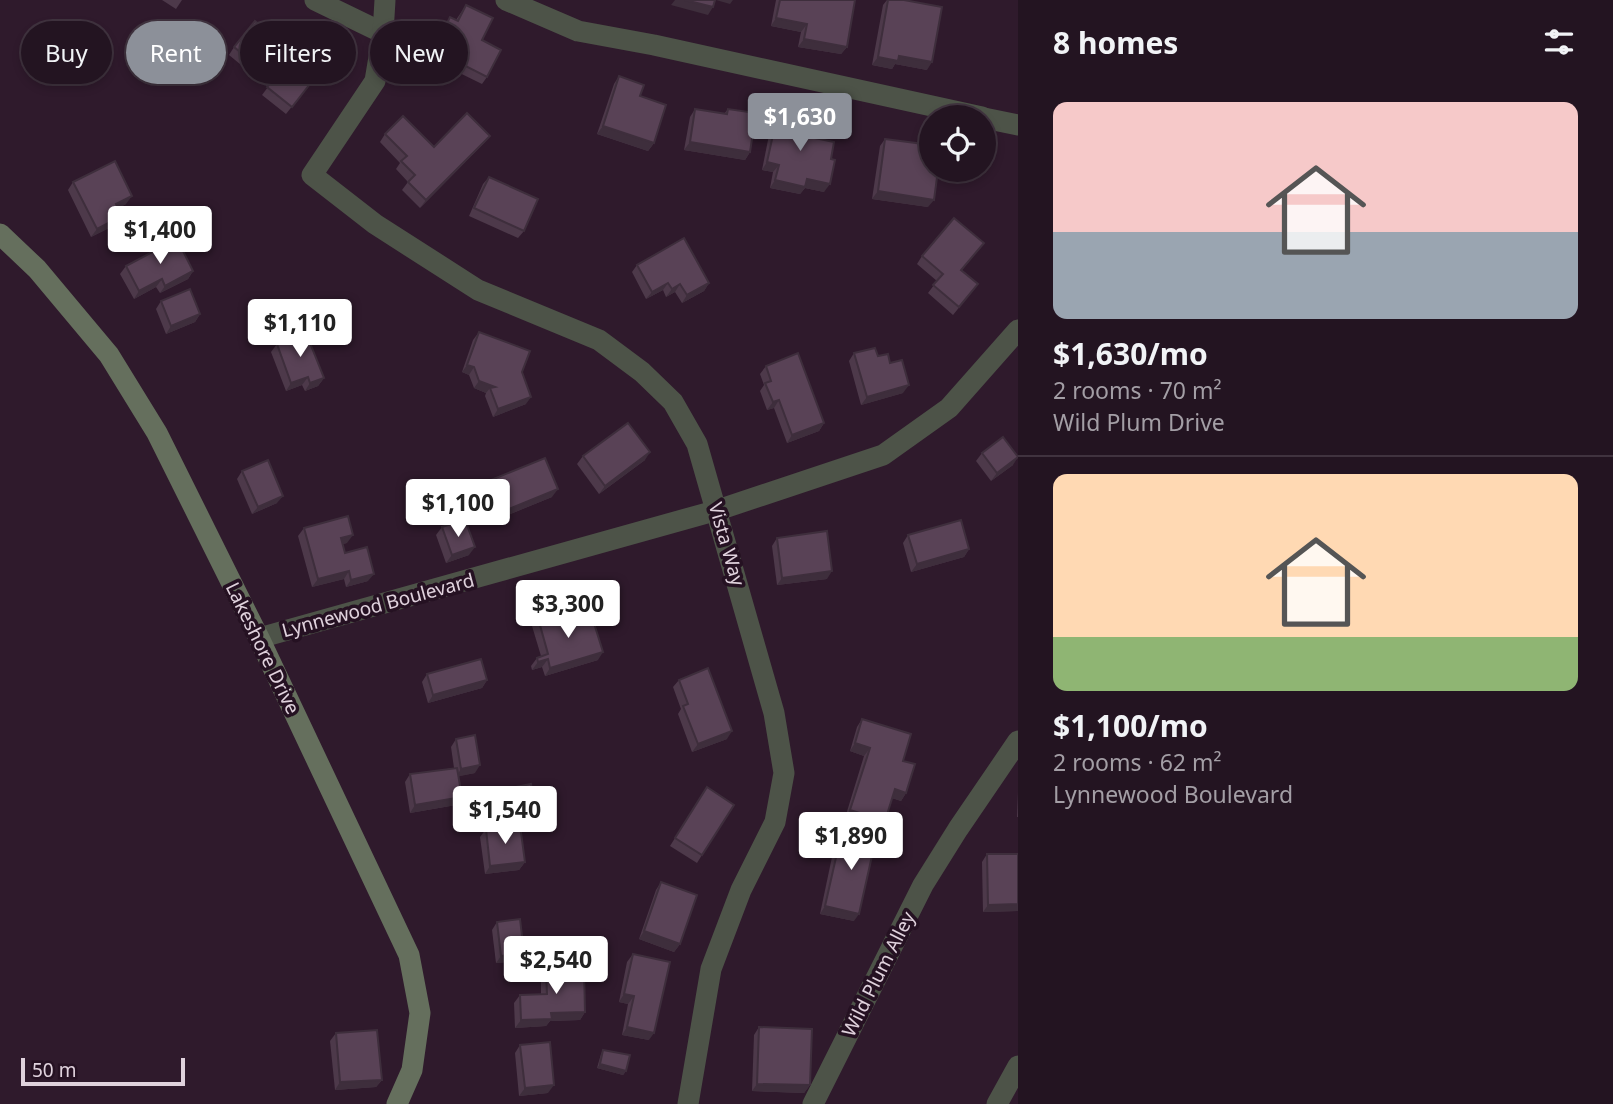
<!DOCTYPE html>
<html lang="en">
<head>
<meta charset="utf-8">
<style>
	:root { --surface:#231421; --page:#2b1d2a; --text:#f1f3f6; --muted:#a39ea5; --line:#40333f; --accent:#8c9099 }
	body { margin:0; font-family:"Noto Sans",sans-serif; background:var(--page); color:var(--text); height:100vh; display:flex; flex-direction:column; font-size:26px; white-space:nowrap }
	* { box-sizing:border-box; margin:0 }
	p { font-size:23px; color:var(--muted) }
	.icon { flex:none; width:38px; height:38px; fill:none; stroke:currentColor; stroke-width:2; stroke-linecap:round; stroke-linejoin:round }
	.map { position:relative; flex:1; overflow:hidden }
	.panel { display:flex; flex-direction:column; background:var(--surface); width:595px }
	.panel>* { flex:none }
	.banner { position:absolute; left:21px; top:21px; width:665px; height:63px; display:flex; gap:14px }
	.fabs { position:absolute; left:919px; top:105px; display:grid; gap:14px }
	.fabs a { display:grid; place-items:center; width:77px; height:77px; border-radius:50%; background:var(--surface); box-shadow:0 4px 10px #0003,0 0 0 2px var(--line); font-size:35px }
	.scale { position:absolute; left:21px; bottom:18px; width:164px; box-sizing:border-box; padding-left:7px; border:4px solid #e0d2dd; border-top:0; font-size:19px; line-height:24px; white-space:nowrap; color:#e0d2dd; -webkit-text-stroke:5px #251122; paint-order:stroke }
	.price { position:absolute; translate:-50% -60px; padding:0 16px; border-radius:7px; background:#fff; color:#222; font-size:23px; line-height:46px; filter:drop-shadow(0 2px 4px #0008) }
	.price::after { content:''; position:absolute; left:50%; top:42px; width:21px; height:16px; margin-left:-10px; background:inherit; clip-path:polygon(0 0,100% 0,50% 100%) }
	.price.current { background:var(--accent); color:#fff }
	ul { padding:0; list-style:none }
	li { display:grid; align-content:center; gap:14px; height:371px; padding:0 35px }
	li+li { border-top:2px solid var(--line) }
	li span { display:grid; place-items:center; height:217px; border-radius:14px; color:#555 }
	li>.icon { margin-inline-start:auto }
	span .icon { width:126px; height:126px; fill:#fffc; stroke-width:1 }
	li b { font-size:30px }
	h2 { display:flex; justify-content:space-between; align-items:center; height:84px; padding:0 35px; font-size:30px }
	.pill { padding:0 24px; border-radius:32px; background:var(--surface); box-shadow:0 4px 10px #0003,0 0 0 2px var(--line); font-size:24px; line-height:63px }
	.pill.current { background:var(--accent); color:#fff }
	main { display:flex; flex:1; min-height:0 }
	.map>svg:first-child { display:block }
	.lines { fill:none; stroke-linecap:round; stroke-linejoin:round }
	.street { stroke:#4d5348; stroke-width:21 }
	.secondary { stroke:#656f5d; stroke-width:21 }
	.wall { fill:#4d394a }
	.shaded-wall { fill:#3e2e3c }
	.building { fill:#594256; stroke:#3e2e3c; stroke-width:2 }
	.labels { text-anchor:middle; dominant-baseline:central; stroke-width:7; stroke-linejoin:round; paint-order:stroke }
	.street-label { font-size:19px; fill:#e0d2dd; stroke:#251122 }
</style>
</head>
<body>
<main>
<div class="map">
<svg width="1018" height="1104" viewBox="0 0 1018 1104">
	<rect width="100%" height="100%" fill="#2f1a2c"/>
	<g class="lines">
		<g class="street">
			<path d="M315,0L383,33"/>
			<path d="M385,0L383,33L375,81L312,175L375,224L478,290L599,340L642,372L673,402L697,444L774,713L784,773L775,822L741,890L711,969L688,1104"/>
			<path d="M506,0L578,31L654,45L982,117"/>
			<path d="M984,118L1018,125"/>
			<path d="M259,638L718,510L883,455L949,408L1018,330"/>
			<path d="M813,1104L923,885L958,829L1018,741"/>
			<path d="M997,1104L1018,1066"/>
		</g>
		<path class="secondary" d="M0,234L37,269L109,355L157,433L259,638L409,955L420,1013L412,1070L397,1104"/>
	</g>
	<g class="wall">
		<path d="M162,0H182L176,9Z"/>
		<path d="M776,0H855L847,47L841,54L798,47L801,32L771,26Z"/>
		<path d="M887,0H904L927,70L895,64L892,69L872,65L883,5Z"/>
		<path d="M466,5L482,40L487,77L482,84L429,58L445,25L450,17L456,20Z"/>
		<path d="M234,47L296,54L316,60L318,74L286,114L262,95L268,87L229,55Z"/>
		<path d="M619,76L640,96L654,143L648,151L597,134L614,84Z"/>
		<path d="M695,109L724,114L728,109L750,152L745,160L684,150L690,117Z"/>
		<path d="M778,112L831,159L824,192L805,188L800,194L770,188L773,172L762,170L772,120Z"/>
		<path d="M385,134L434,147L490,136L484,143L420,208L402,190L408,182L396,169L400,163L380,142Z"/>
		<path d="M885,139L928,207L872,199L880,146Z"/>
		<path d="M489,177L524,231L518,238L469,216L483,184Z"/>
		<path d="M73,182L126,204L118,208L117,224L91,237L68,190Z"/>
		<path d="M984,243L962,270L978,284L953,315L928,293L937,281L917,264L922,256Z"/>
		<path d="M637,265L709,283L704,291L682,303L675,292L666,297L663,290L646,299L632,272Z"/>
		<path d="M126,266L193,271L188,279L160,293L156,287L134,299L120,274Z"/>
		<path d="M161,301L200,314L195,322L166,334L156,309Z"/>
		<path d="M479,332L522,372L526,404L493,417L485,396L486,393L474,388L469,375L462,372L473,340Z"/>
		<path d="M277,344L324,378L318,386L305,391L302,385L286,391L271,352Z"/>
		<path d="M854,353L878,356L890,363L903,393L861,405L849,361Z"/>
		<path d="M766,366L824,423L819,431L787,443L774,408L767,410L760,391L764,385L760,374Z"/>
		<path d="M982,453L1013,465L991,481L976,461Z"/>
		<path d="M583,456L645,460L599,494L577,464Z"/>
		<path d="M242,471L277,503L252,514L237,479Z"/>
		<path d="M491,480L552,497L498,519L486,488Z"/>
		<path d="M442,527L469,555L446,563L436,535Z"/>
		<path d="M304,528L347,543L342,544L345,553L368,581L346,587L344,579L312,587L298,536Z"/>
		<path d="M908,535L969,549L964,557L911,572L903,543Z"/>
		<path d="M777,538L827,579L777,585L772,546Z"/>
		<path d="M538,618L566,628L598,660L545,676L542,667L532,670L531,666L537,658L541,656L532,626Z"/>
		<path d="M427,674L487,680L482,688L428,703L422,682Z"/>
		<path d="M679,680L727,739L692,752L678,714L681,709L673,687Z"/>
		<path d="M862,719L903,761L906,793L901,801L892,798L880,829L845,818L864,756L850,751L857,727Z"/>
		<path d="M456,739L475,773L458,776L456,805L410,813L405,782L410,774L454,768L451,747Z"/>
		<path d="M506,789L531,823L514,826L525,862L519,870L485,874L480,837L486,829L505,827L500,796Z"/>
		<path d="M1018,792V817H1017Z"/>
		<path d="M702,795V855L697,863L670,846Z"/>
		<path d="M842,831L854,921L820,914L836,838Z"/>
		<path d="M987,854H1018V911L983,912L982,862Z"/>
		<path d="M661,882L680,944L674,952L639,939L656,890Z"/>
		<path d="M497,922L518,961L496,963L492,930Z"/>
		<path d="M633,954L649,1040L622,1035L628,1004L619,1002L627,962Z"/>
		<path d="M546,970L585,1012L580,1020L550,1021L546,1026L515,1028L514,1003L520,995H541V978Z"/>
		<path d="M759,1027L810,1085L804,1093L752,1091L754,1035Z"/>
		<path d="M336,1033L382,1080L376,1087L335,1090L330,1041Z"/>
		<path d="M520,1045L548,1093L519,1096L515,1053Z"/>
		<path d="M603,1050L626,1071L623,1075L597,1068L601,1054Z"/>
	</g>
	<g class="shaded-wall">
		<path d="M675,0H685L713,7L708,15L671,5Z"/>
		<path d="M716,0H733L730,4Z"/>
		<path d="M776,18L807,24L801,32L771,26Z"/>
		<path d="M804,39L847,47L841,54L798,47Z"/>
		<path d="M899,56L932,62L927,70L895,64L892,69L872,65L878,57Z"/>
		<path d="M603,126L654,143L648,151L597,134Z"/>
		<path d="M490,136L484,143L420,208L426,200Z"/>
		<path d="M690,142L750,152L745,160L684,150Z"/>
		<path d="M767,162L779,165L773,172L762,170Z"/>
		<path d="M807,179L830,184L824,192L805,188L800,194L770,188L775,180Z"/>
		<path d="M878,191L934,200L928,207L872,199Z"/>
		<path d="M132,196L126,204L111,212L116,204Z"/>
		<path d="M122,216L117,224L91,237L97,229Z"/>
		<path d="M193,271L188,279L160,293L165,286Z"/>
		<path d="M162,279L156,287L134,299L139,291Z"/>
		<path d="M668,283L663,290L646,299L652,292Z"/>
		<path d="M709,283L704,291L682,303L687,295Z"/>
		<path d="M680,284L675,292L666,297L672,289Z"/>
		<path d="M200,314L195,322L166,334L171,326Z"/>
		<path d="M467,365L474,367L469,375L462,372Z"/>
		<path d="M308,377L302,385L286,391L291,383Z"/>
		<path d="M324,378L318,386L305,391L310,383Z"/>
		<path d="M479,381L495,387L490,388L486,393L474,388Z"/>
		<path d="M909,385L903,393L861,405L867,397Z"/>
		<path d="M531,397L526,404L493,417L498,409Z"/>
		<path d="M779,400L774,408L767,410L773,402Z"/>
		<path d="M824,423L819,431L787,443L792,435Z"/>
		<path d="M650,452L645,460L599,494L605,486Z"/>
		<path d="M1018,457L1013,465L991,481L997,473Z"/>
		<path d="M558,489L552,497L498,519L504,511Z"/>
		<path d="M283,496L277,503L252,514L258,507Z"/>
		<path d="M353,535L347,543L335,546L341,538Z"/>
		<path d="M475,547L469,555L446,563L452,555Z"/>
		<path d="M969,549L964,557L911,572L917,564Z"/>
		<path d="M349,571L344,579L312,587L318,579Z"/>
		<path d="M832,571L827,579L777,585L782,578Z"/>
		<path d="M374,574L368,581L346,587L351,580Z"/>
		<path d="M603,652L598,660L545,676L550,668Z"/>
		<path d="M548,659L542,667L532,670L538,662Z"/>
		<path d="M487,680L482,688L428,703L433,695Z"/>
		<path d="M732,731L727,739L692,752L698,744Z"/>
		<path d="M855,743L870,748L864,756L850,751Z"/>
		<path d="M480,765L475,773L456,777L461,769Z"/>
		<path d="M895,789L906,793L901,801L889,797Z"/>
		<path d="M462,797L456,805L410,813L415,805Z"/>
		<path d="M850,810L885,821L880,829L845,818Z"/>
		<path d="M536,815L531,823L506,827L511,819Z"/>
		<path d="M525,862L519,870L485,874L490,866Z"/>
		<path d="M1018,904V911L983,912L988,905Z"/>
		<path d="M825,906L859,914L854,921L820,914Z"/>
		<path d="M644,931L680,944L674,952L639,939Z"/>
		<path d="M524,953L518,961L496,963L501,956Z"/>
		<path d="M624,994L634,996L628,1004L619,1002Z"/>
		<path d="M585,1012L580,1020L550,1021L546,1026L515,1028L521,1020L551,1013Z"/>
		<path d="M627,1027L654,1033L649,1040L622,1035Z"/>
		<path d="M600,1064L626,1071L623,1075L597,1068Z"/>
		<path d="M382,1080L376,1087L335,1090L340,1082Z"/>
		<path d="M757,1084L810,1085L804,1093L752,1091Z"/>
		<path d="M554,1085L548,1093L519,1096L525,1088Z"/>
	</g>
	<g class="building">
		<path d="M685,0H715L713,7Z"/>
		<path d="M780,0H855L847,47L804,39L807,24L776,18Z"/>
		<path d="M888,0H904L942,7L932,62L899,56L898,61L878,57Z"/>
		<path d="M466,5L493,18L482,40L501,50L487,77L434,50L450,17L458,21Z"/>
		<path d="M255,21L296,54L304,44L319,56L316,60L324,66L292,107L267,87L274,79L234,47Z"/>
		<path d="M619,76L644,85L640,96L666,105L654,143L603,126Z"/>
		<path d="M695,109L727,114L728,109L756,113L750,152L690,142Z"/>
		<path d="M778,112L809,118L805,136L834,142L831,159L835,160L830,184L807,179L805,187L775,180L779,165L767,162Z"/>
		<path d="M467,113L490,136L426,200L408,182L415,175L401,161L407,156L385,134L403,116L434,147Z"/>
		<path d="M885,139L931,145V170H938L934,200L878,191Z"/>
		<path d="M115,161L132,196L116,204L122,216L97,229L73,182Z"/>
		<path d="M489,177L538,199L524,231L474,208Z"/>
		<path d="M954,218L984,243L961,270L978,284L959,307L933,285L943,274L922,256Z"/>
		<path d="M684,238L709,283L687,295L680,284L672,289L668,283L652,292L637,265Z"/>
		<path d="M177,239L193,271L165,286L162,279L139,291L126,266Z"/>
		<path d="M190,289L200,314L171,326L161,301Z"/>
		<path d="M479,332L530,351L522,372L531,397L498,409L490,388L495,387L479,381L474,367L467,365Z"/>
		<path d="M306,333L324,378L310,383L308,377L291,383L277,344Z"/>
		<path d="M875,348L878,356L888,354L890,363L902,360L909,385L867,397L854,353Z"/>
		<path d="M798,353L824,423L792,435L779,400L773,402L765,383L771,381L766,366Z"/>
		<path d="M628,423L650,452L605,486L583,456Z"/>
		<path d="M1003,437L1018,457L997,473L982,453Z"/>
		<path d="M545,458L558,489L504,511L491,480Z"/>
		<path d="M268,460L283,496L258,507L242,471Z"/>
		<path d="M348,516L353,535L341,538L345,553L367,547L374,574L351,580L349,571L318,579L304,528Z"/>
		<path d="M961,520L969,549L917,564L908,535Z"/>
		<path d="M454,523L456,529L467,525L475,547L452,555L442,527Z"/>
		<path d="M827,531L832,571L782,578L777,538Z"/>
		<path d="M561,611L566,628L593,620L603,652L550,668L548,659L538,662L537,658L548,654L538,618Z"/>
		<path d="M481,659L487,680L433,695L427,674Z"/>
		<path d="M708,668L732,731L698,744L683,706L688,704L679,680Z"/>
		<path d="M862,719L911,734L903,761L915,764L906,793L895,789L885,821L850,810L870,748L855,743Z"/>
		<path d="M475,735L480,765L461,769L456,739Z"/>
		<path d="M457,768L462,797L415,805L410,774Z"/>
		<path d="M531,784L536,815L511,819L506,789Z"/>
		<path d="M707,787L734,805L702,855L675,838Z"/>
		<path d="M520,825L525,862L490,866L486,829Z"/>
		<path d="M842,831L876,838L859,914L825,906Z"/>
		<path d="M987,854H1018V904L988,905Z"/>
		<path d="M661,882L697,895L680,944L644,931Z"/>
		<path d="M520,919L524,953L501,956L497,922Z"/>
		<path d="M633,954L670,962L654,1033L627,1027L634,996L624,994Z"/>
		<path d="M584,968L585,1012L551,1013L552,1019L521,1020L520,995L547,994L546,970Z"/>
		<path d="M759,1027L812,1029L810,1085L757,1084Z"/>
		<path d="M377,1030L382,1080L340,1082L336,1033Z"/>
		<path d="M550,1042L554,1085L525,1088L520,1045Z"/>
		<path d="M603,1050L630,1055L626,1071L600,1064Z"/>
	</g>
	<g class="labels">
		<g class="street-label">
			<text transform="translate(727 544) rotate(74)">Vista Way</text>
			<text transform="translate(378 605) rotate(-15)">Lynnewood Boulevard</text>
			<text transform="translate(263 648) rotate(64)">Lakeshore Drive</text>
			<text transform="translate(878 974) rotate(-63)">Wild Plum Alley</text>
		</g>
	</g>
</svg>
<div class="fabs">
<a><svg class="icon" aria-label="locate" viewBox="0 0 24 24"><circle cx="12" cy="12" r="6"/><path d="M12 2v4M12 18v4M2 12h4M18 12h4"/></svg></a>
</div>
<div class="scale">50 m</div>
<b class="price current" style="left:800px;top:153px">$1,630</b>
<b class="price" style="left:160px;top:266px">$1,400</b>
<b class="price" style="left:300px;top:359px">$1,110</b>
<b class="price" style="left:458px;top:539px">$1,100</b>
<b class="price" style="left:568px;top:640px">$3,300</b>
<b class="price" style="left:505px;top:846px">$1,540</b>
<b class="price" style="left:851px;top:872px">$1,890</b>
<b class="price" style="left:556px;top:996px">$2,540</b>
<div class="banner">
<a class="pill">Buy</a>
<a class="pill current">Rent</a>
<a class="pill">Filters</a>
<a class="pill">New</a>
</div>
</div>
<section class="panel">
<h2>8 homes<svg class="icon" aria-label="filters" viewBox="0 0 24 24"><path d="M4 7h16M4 17h16"/><circle cx="9" cy="7" r="2"/><circle cx="15" cy="17" r="2"/></svg></h2>
<ul>
<li><span style="background:linear-gradient(#f6c9c9 60%,#9aa5b1 0)"><svg class="icon" aria-label="home" viewBox="0 0 24 24"><path d="M3 11l9-7 9 7M6 9v11h12V9"/></svg></span><div><b>$1,630/mo</b><p>2 rooms · 70 m²</p><p>Wild Plum Drive</p></div></li>
<li><span style="background:linear-gradient(#ffd9b3 75%,#8fb573 0)"><svg class="icon" aria-label="home" viewBox="0 0 24 24"><path d="M3 11l9-7 9 7M6 9v11h12V9"/></svg></span><div><b>$1,100/mo</b><p>2 rooms · 62 m²</p><p>Lynnewood Boulevard</p></div></li>
</ul>
</section>
</main>
</body>
</html>
